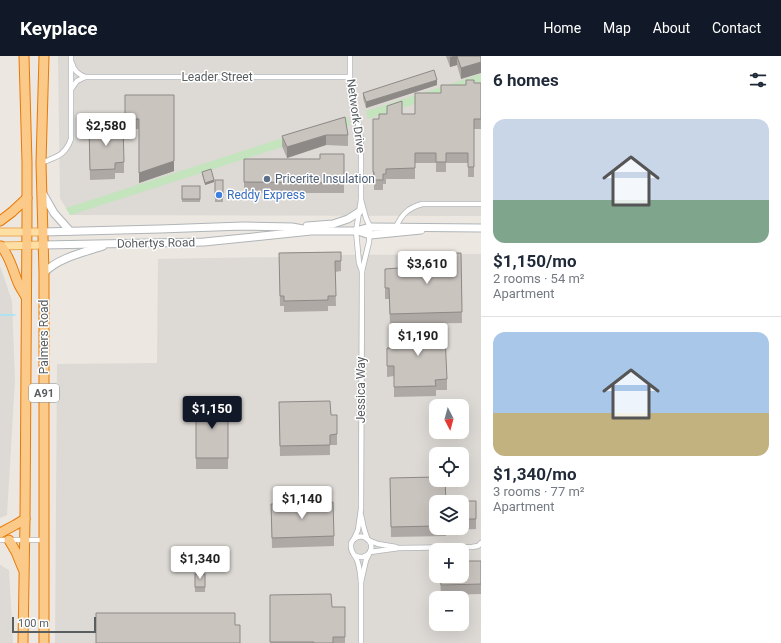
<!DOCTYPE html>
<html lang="en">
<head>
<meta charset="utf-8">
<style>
	:root { --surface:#fff; --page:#f2f2f3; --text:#1f2937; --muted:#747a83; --line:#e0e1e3; --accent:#111827 }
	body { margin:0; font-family:Roboto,sans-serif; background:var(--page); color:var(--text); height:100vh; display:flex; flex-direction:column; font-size:15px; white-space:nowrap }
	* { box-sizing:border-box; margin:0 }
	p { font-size:13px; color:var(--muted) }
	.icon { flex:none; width:22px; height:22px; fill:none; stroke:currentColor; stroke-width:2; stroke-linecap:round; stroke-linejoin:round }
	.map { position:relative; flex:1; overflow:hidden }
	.drawer { display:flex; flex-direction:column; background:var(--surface); width:300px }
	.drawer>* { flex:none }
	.needle { width:26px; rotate:174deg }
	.buttons { position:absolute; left:429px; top:343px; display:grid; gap:8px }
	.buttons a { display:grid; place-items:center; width:40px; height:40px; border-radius:8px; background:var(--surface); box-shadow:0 4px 16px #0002; font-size:20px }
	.scale { position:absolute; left:12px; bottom:10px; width:84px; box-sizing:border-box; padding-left:4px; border:2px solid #595e61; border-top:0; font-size:11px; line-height:14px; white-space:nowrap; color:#595e61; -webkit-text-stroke:3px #fff; paint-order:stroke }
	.price { position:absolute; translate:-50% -34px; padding:0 9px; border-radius:4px; background:#fff; color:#222; font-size:13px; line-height:26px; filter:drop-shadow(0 1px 2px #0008) }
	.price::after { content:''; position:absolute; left:50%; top:24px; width:12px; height:9px; margin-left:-6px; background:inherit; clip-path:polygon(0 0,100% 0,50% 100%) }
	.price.current { background:var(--accent); color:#fff }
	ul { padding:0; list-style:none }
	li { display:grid; align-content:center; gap:8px; height:212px; padding:0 12px }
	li+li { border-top:1px solid var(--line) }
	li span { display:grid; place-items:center; height:124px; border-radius:12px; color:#555 }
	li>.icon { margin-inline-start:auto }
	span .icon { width:72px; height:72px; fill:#fffc; stroke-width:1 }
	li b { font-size:17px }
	h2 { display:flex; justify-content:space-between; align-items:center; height:48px; padding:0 12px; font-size:17px }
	header { display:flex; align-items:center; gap:24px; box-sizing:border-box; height:56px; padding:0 20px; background:var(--accent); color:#fff }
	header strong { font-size:19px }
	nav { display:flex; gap:22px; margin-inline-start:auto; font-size:14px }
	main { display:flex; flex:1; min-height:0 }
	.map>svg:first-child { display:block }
	.industrial { fill:#ddd9d5; fill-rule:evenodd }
	.green { fill:#c4e4bd }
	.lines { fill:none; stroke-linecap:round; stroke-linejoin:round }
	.stream { stroke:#9fe5fd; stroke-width:1.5 }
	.street-casing { stroke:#b1b5b8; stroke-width:6 }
	.secondary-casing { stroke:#b0b5b8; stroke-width:9 }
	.primary-casing { stroke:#eea957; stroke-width:9 }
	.highway-casing { stroke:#e87904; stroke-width:11 }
	.street { stroke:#fff; stroke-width:4.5 }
	.secondary { stroke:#fff; stroke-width:7 }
	.primary { stroke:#fddfa4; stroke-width:7 }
	.highway { stroke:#fbca89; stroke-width:9 }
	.wall { fill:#aea9a4; fill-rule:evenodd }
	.shaded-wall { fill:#8d8986 }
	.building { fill:#cac4bf; stroke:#8d8986 }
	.service-dot { fill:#5c6f8a; stroke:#fff; stroke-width:1.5 }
	.shop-dot { fill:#3f7fe0; stroke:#fff; stroke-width:1.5 }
	.labels { text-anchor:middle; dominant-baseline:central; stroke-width:3; stroke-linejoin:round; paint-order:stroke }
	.shield { fill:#fff; stroke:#8b8e90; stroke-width:1 }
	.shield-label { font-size:11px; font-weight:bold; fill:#595e61 }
	.street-label { font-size:12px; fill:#595e61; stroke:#fff }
	.service-label { font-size:12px; fill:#4e5e75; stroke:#fff; text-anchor:start }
	.shop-label { font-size:12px; fill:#366cbe; stroke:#fff; text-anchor:start }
</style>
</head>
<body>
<header>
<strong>Keyplace</strong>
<nav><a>Home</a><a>Map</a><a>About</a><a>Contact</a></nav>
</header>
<main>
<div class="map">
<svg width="481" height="587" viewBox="0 0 481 587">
	<rect width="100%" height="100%" fill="#ece7e0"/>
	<g class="industrial">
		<path d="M58,0H481V160L70,159L60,142Z"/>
		<path d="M481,198V587H55L57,308L157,307L158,203L278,201L342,199ZM436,350H462V376H436ZM436,398H462V424H436ZM436,446H462V472H436ZM436,494H462V520H436ZM436,542H462V568H436Z"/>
		<path d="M0,210L12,245L15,324L7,459L0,462Z"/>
		<path d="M0,509L9,514L13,587H0Z"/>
	</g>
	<g class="green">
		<path d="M481,18V27L368,63L366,55Z"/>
		<path d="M348,61L350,69L71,159H70L66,152Z"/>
	</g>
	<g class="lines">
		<path class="stream" d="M0,259H15"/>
		<defs>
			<g id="street">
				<path d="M350,0V21L351,38L360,76L361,92V144L356,175L359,207L362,215"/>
				<path d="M72,7C74,15 78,18 85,21H350"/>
				<path d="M72,32L77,25L85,21"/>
				<path d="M41,107C56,101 65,100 71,83V0"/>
				<path d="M396,171C402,158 408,152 422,148H481"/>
				<path d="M361,459L364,473L367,482"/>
				<path d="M354,483L358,474L361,453L362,215L369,186L370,171L366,162L361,144"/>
				<path d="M0,484H44"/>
				<path d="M368,484L378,488L396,491"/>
				<path d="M370,496L399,492L472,491L478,490L481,487"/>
				<path d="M354,499C368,507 378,489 366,482C359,478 350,483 351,491C351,496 354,498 356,502C360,509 360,518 361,526"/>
				<path d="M361,587V526L366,504L369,498"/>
			</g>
			<g id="secondary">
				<path d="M42,136L54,157L70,175"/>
				<path d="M307,170L333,168L348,163L359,156"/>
				<path d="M358,175L370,179L421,174"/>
				<path d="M43,176L160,173L243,170L292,171L303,173"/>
				<path d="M43,189L204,186L311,175H356L370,171L481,172"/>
				<path d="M44,217C57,202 85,196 103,190"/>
			</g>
			<g id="primary">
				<path d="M0,176H43"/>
				<path d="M0,190L43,189"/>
			</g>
			<g id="highway">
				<path d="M44,0L41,107L44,217V587"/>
				<path d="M0,165L12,156L27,142"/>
				<path d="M1,190C11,202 13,216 19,229C21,233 24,237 26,241"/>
				<path d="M0,477L15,469L25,463"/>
				<path d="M9,484L16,496L23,513"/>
				<path d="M23,587L25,463L27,160V106L24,0"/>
			</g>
		</defs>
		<use href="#street" class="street-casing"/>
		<use href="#secondary" class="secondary-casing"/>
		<use href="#primary" class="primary-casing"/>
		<use href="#highway" class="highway-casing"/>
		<use href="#street" class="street"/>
		<use href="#secondary" class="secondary"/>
		<use href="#primary" class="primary"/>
		<use href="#highway" class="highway"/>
	</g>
	<g class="wall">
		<path d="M446,0H481L461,23L457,9L450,11Z"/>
		<path d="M474,27H481V73H474V121H468V107H446V116H436V107H415V123H386V128H383V134H374V126H373V63H379L402,58H415L441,37L466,29Z"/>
		<path d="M437,29L366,52L363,42V37Z"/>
		<path d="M125,39L174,115L139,127V73H125Z"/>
		<path d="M345,61L348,79V90L326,89L287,102L282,90V80Z"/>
		<path d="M89,70L124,106V117H115V123L90,124Z"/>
		<path d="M344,98V137H244V103H320Z"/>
		<path d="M202,116L214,126L205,129L202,118Z"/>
		<rect x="215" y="124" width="8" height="22"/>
		<rect x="182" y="130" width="18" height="16"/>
		<path d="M341,196V215L335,216L336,250H328V255L284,256V250H280L279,197Z"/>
		<path d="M461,197L462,267L390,268L389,243H385V213L399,217L412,216Z"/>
		<path d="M438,280L447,323V334H436V340L394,341V320L387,321V303L394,292Z"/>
		<rect x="196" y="346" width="32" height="67"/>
		<path d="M279,346L331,359L337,378V389H330V399L280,400Z"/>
		<path d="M390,422L446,445H476V473L446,474V480L391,481ZM436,446H462V472H436Z"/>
		<path d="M271,448L334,480V490L272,492Z"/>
		<path d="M481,505V538L441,539L440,520Z"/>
		<rect x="195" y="518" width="10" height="18"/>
		<path d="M270,539L332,551H345V587H270Z"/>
	</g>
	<g class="shaded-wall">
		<path d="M453,0H457V9L450,11V1Z"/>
		<path d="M481,6V17L461,23V12Z"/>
		<path d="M437,24V29L366,52V46Z"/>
		<path d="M326,79V89L287,102V91Z"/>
		<path d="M174,105V115L139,127V117Z"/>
		<path d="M214,124V126L205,129V127Z"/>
	</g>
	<g class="building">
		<path d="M457,0H481V6L461,12Z"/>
		<path d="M434,14L437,24L366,46L363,37Z"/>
		<path d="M466,24H474V27H481V63H474V111H468V97H446V106H436V97H415V112L386,113V118H383V124H374V116H373V63H379V58H387V50L402,45V58H415V37H441V29H466Z"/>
		<path d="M125,39H174V105L139,117V63H125Z"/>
		<path d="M345,61L348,79H326L287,91L282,80Z"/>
		<path d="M123,69L124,106L115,107V113L90,114L89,70Z"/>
		<path d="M320,98H344V127L244,126V103H320Z"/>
		<path d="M211,113L214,124L205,127L202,116Z"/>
		<rect x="215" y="124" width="8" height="17"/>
		<rect x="182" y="130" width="18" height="13"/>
		<path d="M341,196V205H335L336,240H328V244L284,245V240H280L279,197Z"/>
		<path d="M461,197L462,256L390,258L389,232H385V213L399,212V217L412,216L411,198Z"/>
		<path d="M438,272V280H445L447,323L435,324L436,330L394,331V310H387V292H394V273Z"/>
		<path d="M330,345L331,359H337V378L330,379V389L280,390L279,346Z"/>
		<rect x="196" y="346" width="32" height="56"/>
		<path d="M436,421V424H445L446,445H476V463H462V446H436V470L391,471L390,422Z"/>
		<path d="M333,446L334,480L272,482L271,448Z"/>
		<path d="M462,505H481V528L441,529L440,520H462Z"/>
		<rect x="195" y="518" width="10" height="13"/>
		<path d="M331,538L332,551H345V581H333V587H314V586H270V539Z"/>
		<path d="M96,557H235V569H240V587H96Z"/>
	</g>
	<circle class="service-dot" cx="267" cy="123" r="4"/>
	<circle class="shop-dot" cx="219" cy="139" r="4"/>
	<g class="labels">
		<rect class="shield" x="29" y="328" width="30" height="18" rx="3"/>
		<g class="shield-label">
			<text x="44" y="337">A91</text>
		</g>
		<g class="street-label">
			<text x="217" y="21">Leader Street</text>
			<text transform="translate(356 60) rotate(82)">Network Drive</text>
			<text transform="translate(156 187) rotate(-1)">Dohertys Road</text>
			<text transform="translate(44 281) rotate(-90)">Palmers Road</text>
			<text transform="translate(361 334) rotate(-90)">Jessica Way</text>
		</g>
		<g class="service-label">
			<text x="275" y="123">Pricerite Insulation</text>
		</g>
		<g class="shop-label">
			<text x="227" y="139">Reddy Express</text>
		</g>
	</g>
</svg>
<div class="buttons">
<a><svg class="needle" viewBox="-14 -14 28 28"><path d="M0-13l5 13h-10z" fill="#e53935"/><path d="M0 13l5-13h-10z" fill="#747a83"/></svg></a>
<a><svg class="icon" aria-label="locate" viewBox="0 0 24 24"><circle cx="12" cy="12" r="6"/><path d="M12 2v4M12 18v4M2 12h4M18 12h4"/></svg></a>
<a><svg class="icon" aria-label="layers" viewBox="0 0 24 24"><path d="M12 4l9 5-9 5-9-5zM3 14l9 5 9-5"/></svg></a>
<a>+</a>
<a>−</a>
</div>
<div class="scale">100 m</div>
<b class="price" style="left:106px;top:91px">$2,580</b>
<b class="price" style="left:427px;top:229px">$3,610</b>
<b class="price" style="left:418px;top:301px">$1,190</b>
<b class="price current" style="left:212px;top:374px">$1,150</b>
<b class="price" style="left:302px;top:464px">$1,140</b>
<b class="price" style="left:200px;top:524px">$1,340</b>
</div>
<section class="drawer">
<h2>6 homes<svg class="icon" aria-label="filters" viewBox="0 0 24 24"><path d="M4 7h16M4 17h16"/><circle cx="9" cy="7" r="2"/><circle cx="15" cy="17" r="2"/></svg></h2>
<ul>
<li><span style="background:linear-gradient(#c9d6e8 65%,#7fa58c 0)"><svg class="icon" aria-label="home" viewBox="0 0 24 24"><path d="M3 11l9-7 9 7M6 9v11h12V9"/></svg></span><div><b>$1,150/mo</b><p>2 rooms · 54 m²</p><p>Apartment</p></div></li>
<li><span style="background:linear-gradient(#a9c7e8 65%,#c2b280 0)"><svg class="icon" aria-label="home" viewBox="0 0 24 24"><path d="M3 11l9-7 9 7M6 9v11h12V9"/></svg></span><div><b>$1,340/mo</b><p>3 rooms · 77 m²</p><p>Apartment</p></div></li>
</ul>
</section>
</main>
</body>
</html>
